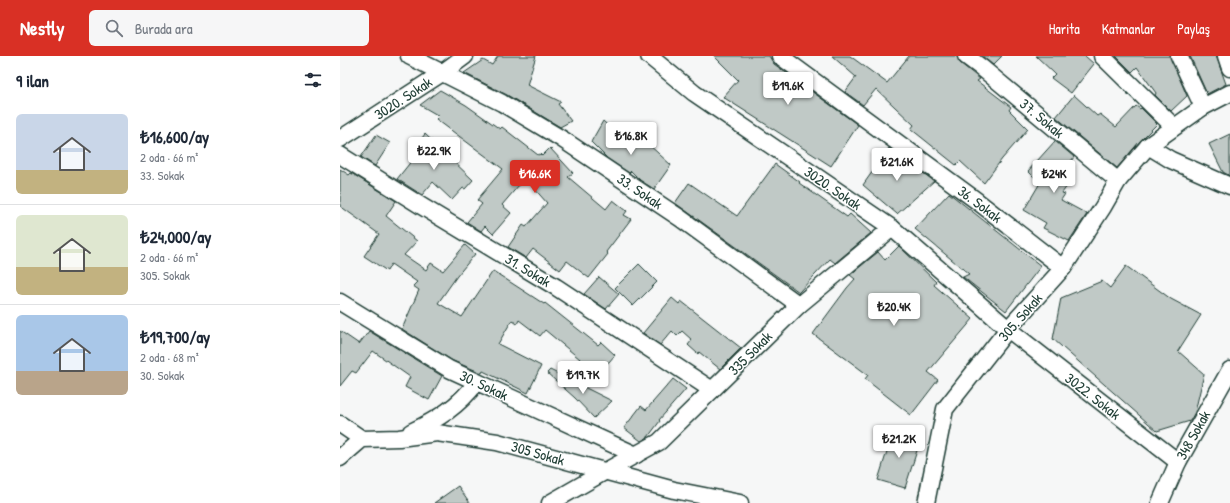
<!DOCTYPE html>
<html lang="tr">
<head>
<meta charset="utf-8">
<style>
	:root { --surface:#fff; --page:#f6f6f7; --text:#1f2937; --muted:#747a83; --line:#e0e1e3; --accent:#d93025 }
	body { margin:0; font-family:"Patrick Hand",sans-serif; background:var(--page); color:var(--text); height:100vh; display:flex; flex-direction:column; font-size:15px; white-space:nowrap }
	* { box-sizing:border-box; margin:0 }
	p { font-size:13px; color:var(--muted) }
	.icon { flex:none; width:22px; height:22px; fill:none; stroke:currentColor; stroke-width:2; stroke-linecap:round; stroke-linejoin:round }
	.map { position:relative; flex:1; overflow:hidden }
	.side { display:flex; flex-direction:column; background:var(--surface); width:340px }
	.side>* { flex:none }
	.price { position:absolute; translate:-50% -34px; padding:0 9px; border-radius:4px; background:#fff; color:#222; font-size:13px; line-height:26px; filter:drop-shadow(0 1px 2px #0008) }
	.price::after { content:''; position:absolute; left:50%; top:24px; width:12px; height:9px; margin-left:-6px; background:inherit; clip-path:polygon(0 0,100% 0,50% 100%) }
	.price.active { background:var(--accent); color:#fff }
	ul { padding:0; list-style:none }
	li { display:flex; align-items:center; gap:12px; height:100px; padding:0 16px }
	li+li { border-top:1px solid var(--line) }
	li span { display:grid; place-items:center; flex:none; width:112px; height:80px; border-radius:6px; color:#555 }
	li>.icon { margin-inline-start:auto }
	span .icon { width:48px; height:48px; fill:#fffc; stroke-width:1 }
	li b { font-size:17px }
	h2 { display:flex; justify-content:space-between; align-items:center; height:48px; padding:0 16px; font-size:17px }
	header { display:flex; align-items:center; gap:24px; box-sizing:border-box; height:56px; padding:0 20px; background:var(--accent); color:#fff }
	header strong { font-size:19px }
	nav { display:flex; gap:22px; margin-inline-start:auto; font-size:14px }
	.search { width:280px; height:36px; background:var(--page); display:flex; align-items:center; gap:10px; box-sizing:border-box; padding:0 14px; border-radius:6px; color:var(--muted); font-size:15px }
	main { display:flex; flex:1; min-height:0 }
	.map>svg:first-child { display:block }
	.building { fill:#c0c9c6; stroke:#1f3d34 }
	.lines { fill:none; stroke-linecap:round; stroke-linejoin:round }
	.minor-casing { stroke:#1f3d34; stroke-width:19 }
	.minor { stroke:#fff; stroke-width:16 }
	.labels { text-anchor:middle; dominant-baseline:central; stroke-width:3; stroke-linejoin:round; paint-order:stroke }
	.street-label { font-size:15px; fill:#1f3d34; stroke:#fff }
</style>
</head>
<body>
<header>
<strong>Nestly</strong>
<div class="search"><svg class="icon" aria-label="search" viewBox="0 0 24 24"><circle cx="10" cy="10" r="6"/><path d="M15 15l6 6"/></svg>Burada ara</div>
<nav><a>Harita</a><a>Katmanlar</a><a>Paylaş</a></nav>
</header>
<main>
<section class="side">
<h2>9 ilan<svg class="icon" aria-label="filters" viewBox="0 0 24 24"><path d="M4 7h16M4 17h16"/><circle cx="9" cy="7" r="2"/><circle cx="15" cy="17" r="2"/></svg></h2>
<ul>
<li><span style="background:linear-gradient(#c9d6e8 70%,#c2b280 0)"><svg class="icon" aria-label="home" viewBox="0 0 24 24"><path d="M3 11l9-7 9 7M6 9v11h12V9"/></svg></span><div><b>₺16,600/ay</b><p>2 oda · 66 m²</p><p>33. Sokak</p></div></li>
<li><span style="background:linear-gradient(#dfe7d0 65%,#c2b280 0)"><svg class="icon" aria-label="home" viewBox="0 0 24 24"><path d="M3 11l9-7 9 7M6 9v11h12V9"/></svg></span><div><b>₺24,000/ay</b><p>2 oda · 66 m²</p><p>305. Sokak</p></div></li>
<li><span style="background:linear-gradient(#a9c7e8 70%,#b9a48a 0)"><svg class="icon" aria-label="home" viewBox="0 0 24 24"><path d="M3 11l9-7 9 7M6 9v11h12V9"/></svg></span><div><b>₺19,700/ay</b><p>2 oda · 68 m²</p><p>30. Sokak</p></div></li>
</ul>
</section>
<div class="map">
<svg width="890" height="447" viewBox="0 0 890 447">
	<rect width="100%" height="100%" fill="#f6f7f7"/>
	<filter id="ink" filterUnits="userSpaceOnUse"><feTurbulence type="fractalNoise" baseFrequency=".025" numOctaves="2"/><feDisplacementMap in="SourceGraphic" scale="8" xChannelSelector="R" yChannelSelector="G"/><feConvolveMatrix kernelMatrix="1 2 1 2 8 2 1 2 1" color-interpolation-filters="sRGB"/></filter>
	<g filter="url(#ink)">
		<g class="building">
			<path d="M158,0H196L187,29L221,46L218,48L231,65L220,71L167,39L124,17L143,4L152,9Z"/>
			<path d="M374,0H429L434,8L518,69L491,110L383,41L398,24Z"/>
			<path d="M492,0H510L547,27L569,0H617L620,7L640,23L637,25L671,51L669,54L688,73L662,103L644,127L620,105L616,109L571,73L574,69L536,33L523,49L505,36L516,21Z"/>
			<path d="M642,0H662L653,9Z"/>
			<path d="M696,0H745L754,8L731,37L711,22L715,18Z"/>
			<path d="M776,0H830L847,40L831,55L815,39L816,37L797,11L792,16Z"/>
			<path d="M850,0H876L886,28L867,38Z"/>
			<path d="M100,34L126,49L160,73L162,71L198,99L200,98L202,100L210,92L233,117L228,121L266,153L273,144L287,155L284,159L291,163L266,196L268,198L249,222L227,205L220,214L193,193L186,202L168,191L183,169L186,171L207,147L185,122L162,149L171,157L153,178L145,170L141,175L127,166L142,148L137,144L163,113L96,63L99,60L80,49Z"/>
			<path d="M734,39L757,60L760,58L776,71L796,50L800,53L801,52L817,68L801,84L777,112L716,61Z"/>
			<path d="M263,65L285,85L289,79L302,90L307,87L331,109L314,133L301,125L291,115L289,117L268,103L251,86Z"/>
			<path d="M85,78L133,124L125,133L123,132L112,144L93,126L82,139L57,123L81,93L76,90Z"/>
			<path d="M890,78V120L883,116L869,88Z"/>
			<path d="M36,79L50,87L35,110L21,101Z"/>
			<path d="M715,85L734,101L725,114L733,122L722,137L725,138L721,144L747,158L729,185L703,172L706,167L684,154L700,127L688,115Z"/>
			<path d="M549,92L594,125L557,158L523,129Z"/>
			<path d="M435,108L460,126L459,127L507,161L510,158L531,177L495,207L490,203L459,236L335,147L349,127L397,160Z"/>
			<path d="M0,113L9,119L11,117L56,145L46,160L77,185L64,199L86,214L91,207L103,215L125,189L135,198L117,220L98,247L122,261L153,215L204,248L205,247L258,289L261,286L275,299L255,322L236,307L240,303L205,274L200,280L179,264L177,268L172,264L158,288L201,310L188,337L143,315L142,317L113,305L62,273L79,234L73,230L77,226L51,208L47,215L24,200L39,178L0,150Z"/>
			<path d="M609,137L701,210L666,255L623,221L629,218L575,173Z"/>
			<path d="M559,190L596,226L594,229L633,263L588,316L598,324L571,359L525,323L528,319L473,278L507,232L515,223L510,219L538,196L545,204Z"/>
			<path d="M299,208L317,226L293,250L275,232Z"/>
			<path d="M786,210L831,243L861,259L838,295L864,318L855,356L850,365L817,375L713,283L721,242L762,225L770,232Z"/>
			<path d="M259,221L279,238L266,253L244,238Z"/>
			<path d="M332,242L339,248L341,245L401,292L380,313L359,296L358,298L348,289L352,284L342,275L337,280L332,275L320,289L303,277Z"/>
			<path d="M0,275L19,288L29,275L102,320L89,344L65,331L70,321L33,295L16,317L12,315L0,330Z"/>
			<path d="M210,314L272,345L254,362L235,342L207,317Z"/>
			<path d="M333,323L346,333L319,364L320,365L308,381L301,385L284,372L301,350L306,354Z"/>
			<path d="M554,373L581,382L565,432L538,424Z"/>
			<path d="M118,430L130,447H94Z"/>
		</g>
		<g class="lines">
			<defs>
				<g id="minor">
					<path d="M69,0L162,47L222,83L340,162L459,249"/>
					<path d="M309,0L354,37L552,172L668,273L838,406"/>
					<path d="M440,0L637,145L723,212"/>
					<path d="M626,0L642,12L778,125"/>
					<path d="M762,0L834,71"/>
					<path d="M839,0L863,51"/>
					<path d="M886,0L890,12"/>
					<path d="M0,83L102,17L125,0"/>
					<path d="M808,90L831,104L890,130"/>
					<path d="M0,99L83,151L216,231L372,334"/>
					<path d="M0,246L109,313L296,399"/>
					<path d="M0,368L22,383"/>
					<path d="M71,376C98,363 118,351 137,326"/>
					<path d="M0,402L22,383L59,382L97,377L157,386L334,434L400,447"/>
					<path d="M210,447L264,416L319,386L459,249L552,172"/>
					<path d="M586,447L605,353L668,273L723,212L763,151L778,125L808,90L863,51L890,37"/>
					<path d="M820,447L838,406L890,314"/>
				</g>
			</defs>
			<use href="#minor" class="minor-casing"/>
			<use href="#minor" class="minor"/>
		</g>
	</g>
	<g class="labels">
		<g class="street-label">
			<text transform="translate(63 42) rotate(-33)">3020. Sokak</text>
			<text transform="translate(702 62) rotate(40)">37. Sokak</text>
			<text transform="translate(493 132) rotate(34)">3020. Sokak</text>
			<text transform="translate(300 135) rotate(34)">33. Sokak</text>
			<text transform="translate(640 148) rotate(37)">36. Sokak</text>
			<text transform="translate(188 214) rotate(31)">31. Sokak</text>
			<text transform="translate(680 261) rotate(-49)">305. Sokak</text>
			<text transform="translate(410 297) rotate(-45)">335 Sokak</text>
			<text transform="translate(144 329) rotate(25)">30. Sokak</text>
			<text transform="translate(753 340) rotate(38)">3022. Sokak</text>
			<text transform="translate(853 379) rotate(-61)">348 Sokak</text>
			<text transform="translate(198 397) rotate(16)">305 Sokak</text>
		</g>
	</g>
</svg>
<b class="price" style="left:448px;top:50px">₺19.6K</b>
<b class="price" style="left:291px;top:100px">₺16.8K</b>
<b class="price" style="left:94px;top:115px">₺22.9K</b>
<b class="price" style="left:557px;top:126px">₺21.6K</b>
<b class="price active" style="left:195px;top:138px">₺16.6K</b>
<b class="price" style="left:714px;top:138px">₺24K</b>
<b class="price" style="left:554px;top:271px">₺20.4K</b>
<b class="price" style="left:243px;top:339px">₺19.7K</b>
<b class="price" style="left:559px;top:403px">₺21.2K</b>
</div>
</main>
</body>
</html>
